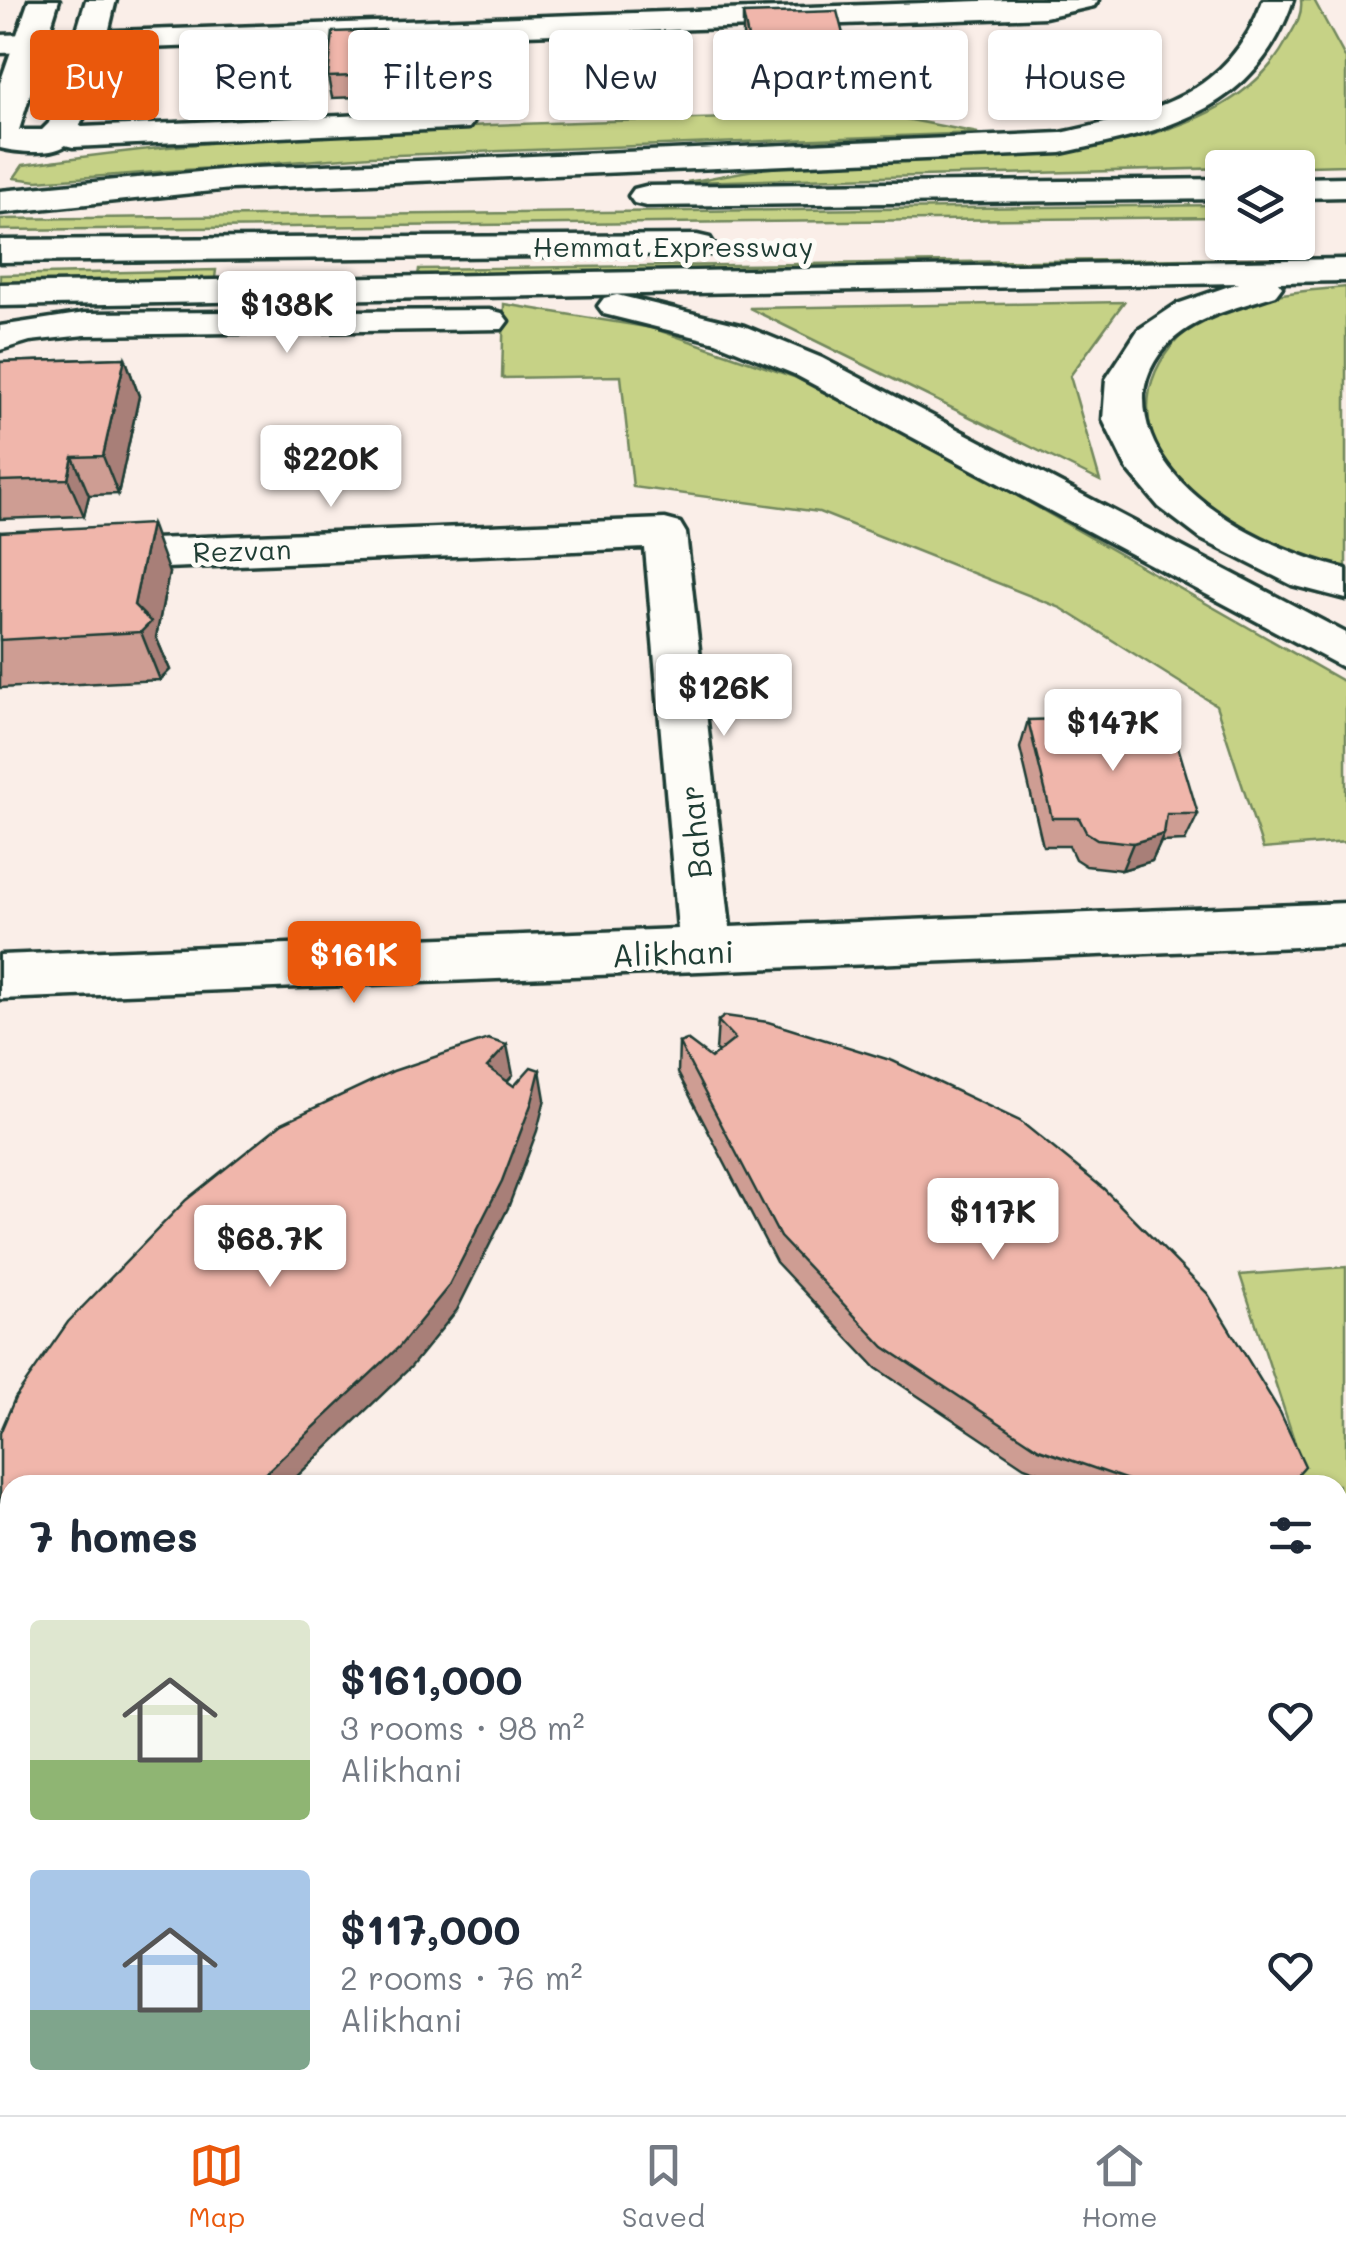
<!DOCTYPE html>
<html lang="en">
<head>
<meta charset="utf-8">
<style>
	:root { --surface:#fff; --page:#f6f6f7; --text:#1f2937; --muted:#747a83; --line:#e0e1e3; --accent:#ea580c }
	body { margin:0; font-family:Mali,sans-serif; background:var(--page); color:var(--text); height:100vh; display:flex; flex-direction:column; font-size:38px; white-space:nowrap }
	* { box-sizing:border-box; margin:0 }
	p { font-size:32px; color:var(--muted) }
	.icon { flex:none; width:55px; height:55px; fill:none; stroke:currentColor; stroke-width:2; stroke-linecap:round; stroke-linejoin:round }
	.map { position:relative; flex:1; overflow:hidden }
	.drawer { position:absolute; left:0px; top:1475px; width:1348px; height:640px; display:flex; flex-direction:column; background:var(--surface); border-radius:30px 30px 0 0; box-shadow:0 2px 8px #0004 }
	.drawer>* { flex:none }
	.hud { position:absolute; left:30px; top:30px; width:1288px; height:90px; display:flex; gap:20px }
	.buttons { position:absolute; left:1205px; top:150px; display:grid; gap:20px }
	.buttons a { display:grid; place-items:center; width:110px; height:110px; border-radius:10px; background:var(--surface); box-shadow:0 2px 8px #0004; font-size:50px }
	.price { position:absolute; translate:-50% -85px; padding:0 22px; border-radius:10px; background:#fff; color:#222; font-size:32px; line-height:65px; filter:drop-shadow(0 2px 5px #0008) }
	.price::after { content:''; position:absolute; left:50%; top:60px; width:30px; height:22px; margin-left:-15px; background:inherit; clip-path:polygon(0 0,100% 0,50% 100%) }
	.price.on { background:var(--accent); color:#fff }
	ul { padding:0; list-style:none }
	li { display:flex; align-items:center; gap:30px; height:250px; padding:0 30px }
	li span { display:grid; place-items:center; flex:none; width:280px; height:200px; border-radius:10px; color:#555 }
	li>.icon { margin-inline-start:auto }
	span .icon { width:120px; height:120px; fill:#fffc; stroke-width:1 }
	li b { font-size:42px }
	h2 { display:flex; justify-content:space-between; align-items:center; height:120px; padding:0 30px; font-size:42px }
	.chip { padding:0 35px; border-radius:10px; background:var(--surface); box-shadow:0 2px 8px #0004; font-size:35px; line-height:90px }
	.chip.on { background:var(--accent); color:#fff }
	.tab-bar { display:flex; justify-content:space-around; align-items:center; height:140px; border-top:2px solid var(--line); background:var(--surface); font-size:28px; color:var(--muted) }
	.tab-bar a { display:grid; justify-items:center; gap:5px }
	.tab-bar .on { color:var(--accent) }
	.map>svg:first-child { display:block }
	.built { fill:#f7ddd6 }
	.green { fill:#c6d286; stroke:#72885d; stroke-width:2.5 }
	.lines { fill:none; stroke-linecap:round; stroke-linejoin:round }
	.minor-casing { stroke:#1f3d34; stroke-width:7 }
	.tertiary-casing { stroke:#1f3d34; stroke-width:7 }
	.secondary-casing { stroke:#1f3d34; stroke-width:7 }
	.trunk-casing { stroke:#1f3d34; stroke-width:7 }
	.path { stroke:#1f3d34; stroke-width:8; stroke-dasharray:4 10; stroke-linecap:butt }
	.minor { fill:#fdfcf7; fill-rule:evenodd }
	.tertiary { fill:#fdfcf7; fill-rule:evenodd }
	.secondary { fill:#fdfcf7; fill-rule:evenodd }
	.trunk { fill:#fdfcf7; fill-rule:evenodd }
	.wall { fill:#ce9d93; stroke:#1f3d34; stroke-width:2.5 }
	.shaded-wall { fill:#a87f78; stroke:#1f3d34; stroke-width:2.5 }
	.building { fill:#f0b6ab; stroke:#1f3d34; stroke-width:2.5 }
	.labels { text-anchor:middle; dominant-baseline:central; stroke-width:10; stroke-linejoin:round; paint-order:stroke }
	.far-street-label { font-size:28px; fill:#1f3d34; stroke:#fdfcf7 }
	.street-label { font-size:32px; fill:#1f3d34; stroke:#fdfcf7 }
</style>
</head>
<body>
<div class="map">
<svg width="1346" height="2115" viewBox="0 0 1346 2115">
	<rect width="100%" height="100%" fill="#faeee8"/>
	<filter id="ink" filterUnits="userSpaceOnUse"><feTurbulence type="fractalNoise" baseFrequency=".01" numOctaves="2"/><feDisplacementMap in="SourceGraphic" scale="20" xChannelSelector="R" yChannelSelector="G"/><feConvolveMatrix kernelMatrix="1 2 1 2 8 2 1 2 1" color-interpolation-filters="sRGB"/></filter>
	<g filter="url(#ink)">
		<path class="built" d="M150,50L143,105L109,107L117,53Z"/>
		<g class="green">
			<path d="M1301,0H1314L1346,59V165L687,182C717,177 748,170 778,167C917,152 1209,184 1286,42C1294,28 1303,16 1301,0Z"/>
			<path d="M885,115L978,133L371,156L37,181L14,178L23,165C307,123 598,121 885,115Z"/>
			<path d="M1222,205V217L0,230V219Z"/>
			<path d="M1346,257V262L418,276L419,269Z"/>
			<path d="M216,270L215,278L0,284V275Z"/>
			<path d="M1346,287V568C1269,551 1130,487 1150,389C1155,365 1172,341 1192,327C1237,295 1293,292 1346,287Z"/>
			<path d="M1124,302L1070,376L1100,481L749,308Z"/>
			<path d="M504,304L652,328L794,377L972,470L1346,683V842L1263,849L1216,705L1061,608L819,512L633,487L621,376L502,378Z"/>
			<path d="M1346,1267V2012L1338,2025V1485H1266L1297,1449L1240,1275Z"/>
			<path d="M10,1725V2105H1286L1280,2115H0V1726Z"/>
		</g>
		<g class="lines">
			<defs>
				<g id="minor">
					<path d="M457,111L469,114L474,121L469,128L73,147L61,144L48,127L53,120L65,117L82,127Z"/>
					<path d="M489,310L502,313L508,321L502,329L85,335L30,341L0,350V326L85,313Z"/>
					<path d="M665,519L680,523L686,533L730,927L1346,903V945L0,999V955L678,929L645,548L0,575V545Z"/>
				</g>
				<path id="tertiary" d="M1010,0H1098L1094,6L1045,17L0,53V35Z"/>
				<path id="secondary" d="M29,0H59L19,130H42L49,123L86,0H116C107,33 91,131 63,147C48,155 16,152 0,148V83Z"/>
				<g id="trunk">
					<path d="M1263,0H1293C1256,112 1165,131 1061,153L231,189L0,213V191L231,169L1061,133C1152,113 1229,96 1263,0Z"/>
					<path d="M1346,177V197L1298,198V178Z"/>
					<path d="M1222,179V199L646,206L634,203L629,196L634,189L646,186Z"/>
					<path d="M697,235L710,238L715,246L710,254L0,262V240Z"/>
					<path d="M1346,259V281L1278,282L1282,287L1276,295C1242,306 1205,314 1177,336C1159,350 1145,373 1144,395C1141,489 1267,550 1346,569V599L1292,585L1201,539L1159,507L1127,469L1103,420L1106,379L1138,330L1177,304L1238,283L0,306V284Z"/>
					<path d="M617,295L744,326L822,358L1346,633V669L794,374L716,342L604,314L598,306L604,298Z"/>
				</g>
			</defs>
			<use href="#minor" class="minor-casing"/>
			<use href="#tertiary" class="tertiary-casing"/>
			<use href="#secondary" class="secondary-casing"/>
			<use href="#trunk" class="trunk-casing"/>
			<path class="path" d="M912,2115L919,2105"/>
			<use href="#minor" class="minor"/>
			<use href="#tertiary" class="tertiary"/>
			<use href="#secondary" class="secondary"/>
			<use href="#trunk" class="trunk"/>
		</g>
		<g class="wall">
			<path d="M743,14L841,54L790,68L789,81L752,82L743,35Z"/>
			<path d="M385,30L388,50L385,96L332,98L328,77Z"/>
			<path d="M125,358L139,396L118,494L89,495L84,516L0,519V362Z"/>
			<path d="M0,532L169,573L156,637L170,670L160,680L0,688Z"/>
			<path d="M1028,720L1198,814L1185,841L1161,842L1152,861L1122,870L1086,866L1075,859L1069,846H1043L1020,748Z"/>
			<path d="M718,1021L1288,1485H1074L1024,1467L876,1368L776,1262L678,1073L679,1043L711,1058L718,1053L716,1051Z"/>
		</g>
		<g class="shaded-wall">
			<path d="M385,30L388,50L385,96L382,75Z"/>
			<path d="M843,34L841,54L790,68V60L788,48Z"/>
			<path d="M125,358L139,396L118,494L103,456Z"/>
			<path d="M73,457L89,495L84,516L68,479Z"/>
			<path d="M151,524L169,573L156,637L170,670L160,680L141,632L134,605Z"/>
			<path d="M1164,834L1152,861L1122,870L1133,843Z"/>
			<path d="M507,1045L513,1075L494,1096L487,1067Z"/>
			<path d="M540,1070L545,1099L537,1131L508,1208L457,1310L410,1368L288,1485H253Z"/>
			<path d="M10,1633V1662L3,1667L0,1666V1639Z"/>
		</g>
		<g class="building">
			<path d="M837,11L843,34L788,48L790,60L753,61L743,14Z"/>
			<path d="M385,30L382,75L328,77L333,32Z"/>
			<path d="M125,358L103,456L73,457L68,479L0,481V362Z"/>
			<path d="M151,524L134,605L151,622L141,632L0,640V532Z"/>
			<path d="M1169,716L1198,814H1167L1164,834L1133,843L1097,839L1086,832L1079,818H1052L1028,720Z"/>
			<path d="M725,1016L768,1022L893,1061L1020,1121L1104,1189L1208,1294L1280,1412L1305,1466L1288,1485H1142L1039,1449L884,1347L780,1237L679,1043L687,1040L711,1058L735,1039L718,1021Z"/>
			<path d="M488,1039L507,1045L487,1067L514,1086L531,1067L540,1070L532,1102L502,1181L448,1287L399,1347L253,1485H10V1633L0,1639V1433L15,1398L68,1322L186,1200L282,1123L393,1071Z"/>
		</g>
	</g>
	<g class="labels">
		<g class="far-street-label">
			<text x="673" y="246">Hemmat Expressway</text>
			<text transform="translate(242 550) rotate(-2)">Rezvan</text>
		</g>
		<g class="street-label">
			<text transform="translate(694 832) rotate(-96)">Bahar</text>
			<text transform="translate(673 952) rotate(-2)">Alikhani</text>
		</g>
	</g>
</svg>
<div class="buttons">
<a><svg class="icon" aria-label="layers" viewBox="0 0 24 24"><path d="M12 4l9 5-9 5-9-5zM3 14l9 5 9-5"/></svg></a>
</div>
<b class="price" style="left:287px;top:356px">$138K</b>
<b class="price" style="left:331px;top:510px">$220K</b>
<b class="price" style="left:724px;top:739px">$126K</b>
<b class="price" style="left:1113px;top:774px">$147K</b>
<b class="price on" style="left:354px;top:1006px">$161K</b>
<b class="price" style="left:993px;top:1263px">$117K</b>
<b class="price" style="left:270px;top:1290px">$68.7K</b>
<div class="hud">
<a class="chip on">Buy</a>
<a class="chip">Rent</a>
<a class="chip">Filters</a>
<a class="chip">New</a>
<a class="chip">Apartment</a>
<a class="chip">House</a>
</div>
<section class="drawer">
<h2>7 homes<svg class="icon" aria-label="filters" viewBox="0 0 24 24"><path d="M4 7h16M4 17h16"/><circle cx="9" cy="7" r="2"/><circle cx="15" cy="17" r="2"/></svg></h2>
<ul>
<li><span style="background:linear-gradient(#dfe7d0 70%,#8fb573 0)"><svg class="icon" aria-label="home" viewBox="0 0 24 24"><path d="M3 11l9-7 9 7M6 9v11h12V9"/></svg></span><div><b>$161,000</b><p>3 rooms · 98 m²</p><p>Alikhani</p></div><svg class="icon" aria-label="heart" viewBox="0 0 24 24"><path d="M12 20l-8-8c-3-5 5-10 8-4 3-6 11-1 8 4z"/></svg></li>
<li><span style="background:linear-gradient(#a9c7e8 70%,#7fa58c 0)"><svg class="icon" aria-label="home" viewBox="0 0 24 24"><path d="M3 11l9-7 9 7M6 9v11h12V9"/></svg></span><div><b>$117,000</b><p>2 rooms · 76 m²</p><p>Alikhani</p></div><svg class="icon" aria-label="heart" viewBox="0 0 24 24"><path d="M12 20l-8-8c-3-5 5-10 8-4 3-6 11-1 8 4z"/></svg></li>
</ul>
</section>
</div>
<nav class="tab-bar">
<a class="on"><svg class="icon" aria-label="map" viewBox="0 0 24 24"><path d="M3 6l6-2 6 2 6-2v14l-6 2-6-2-6 2zM9 4v14M15 6v14"/></svg>Map</a>
<a><svg class="icon" aria-label="saved" viewBox="0 0 24 24"><path d="M7 4h10v16l-5-4-5 4z"/></svg>Saved</a>
<a><svg class="icon" aria-label="home" viewBox="0 0 24 24"><path d="M3 11l9-7 9 7M6 9v11h12V9"/></svg>Home</a>
</nav>
</body>
</html>
